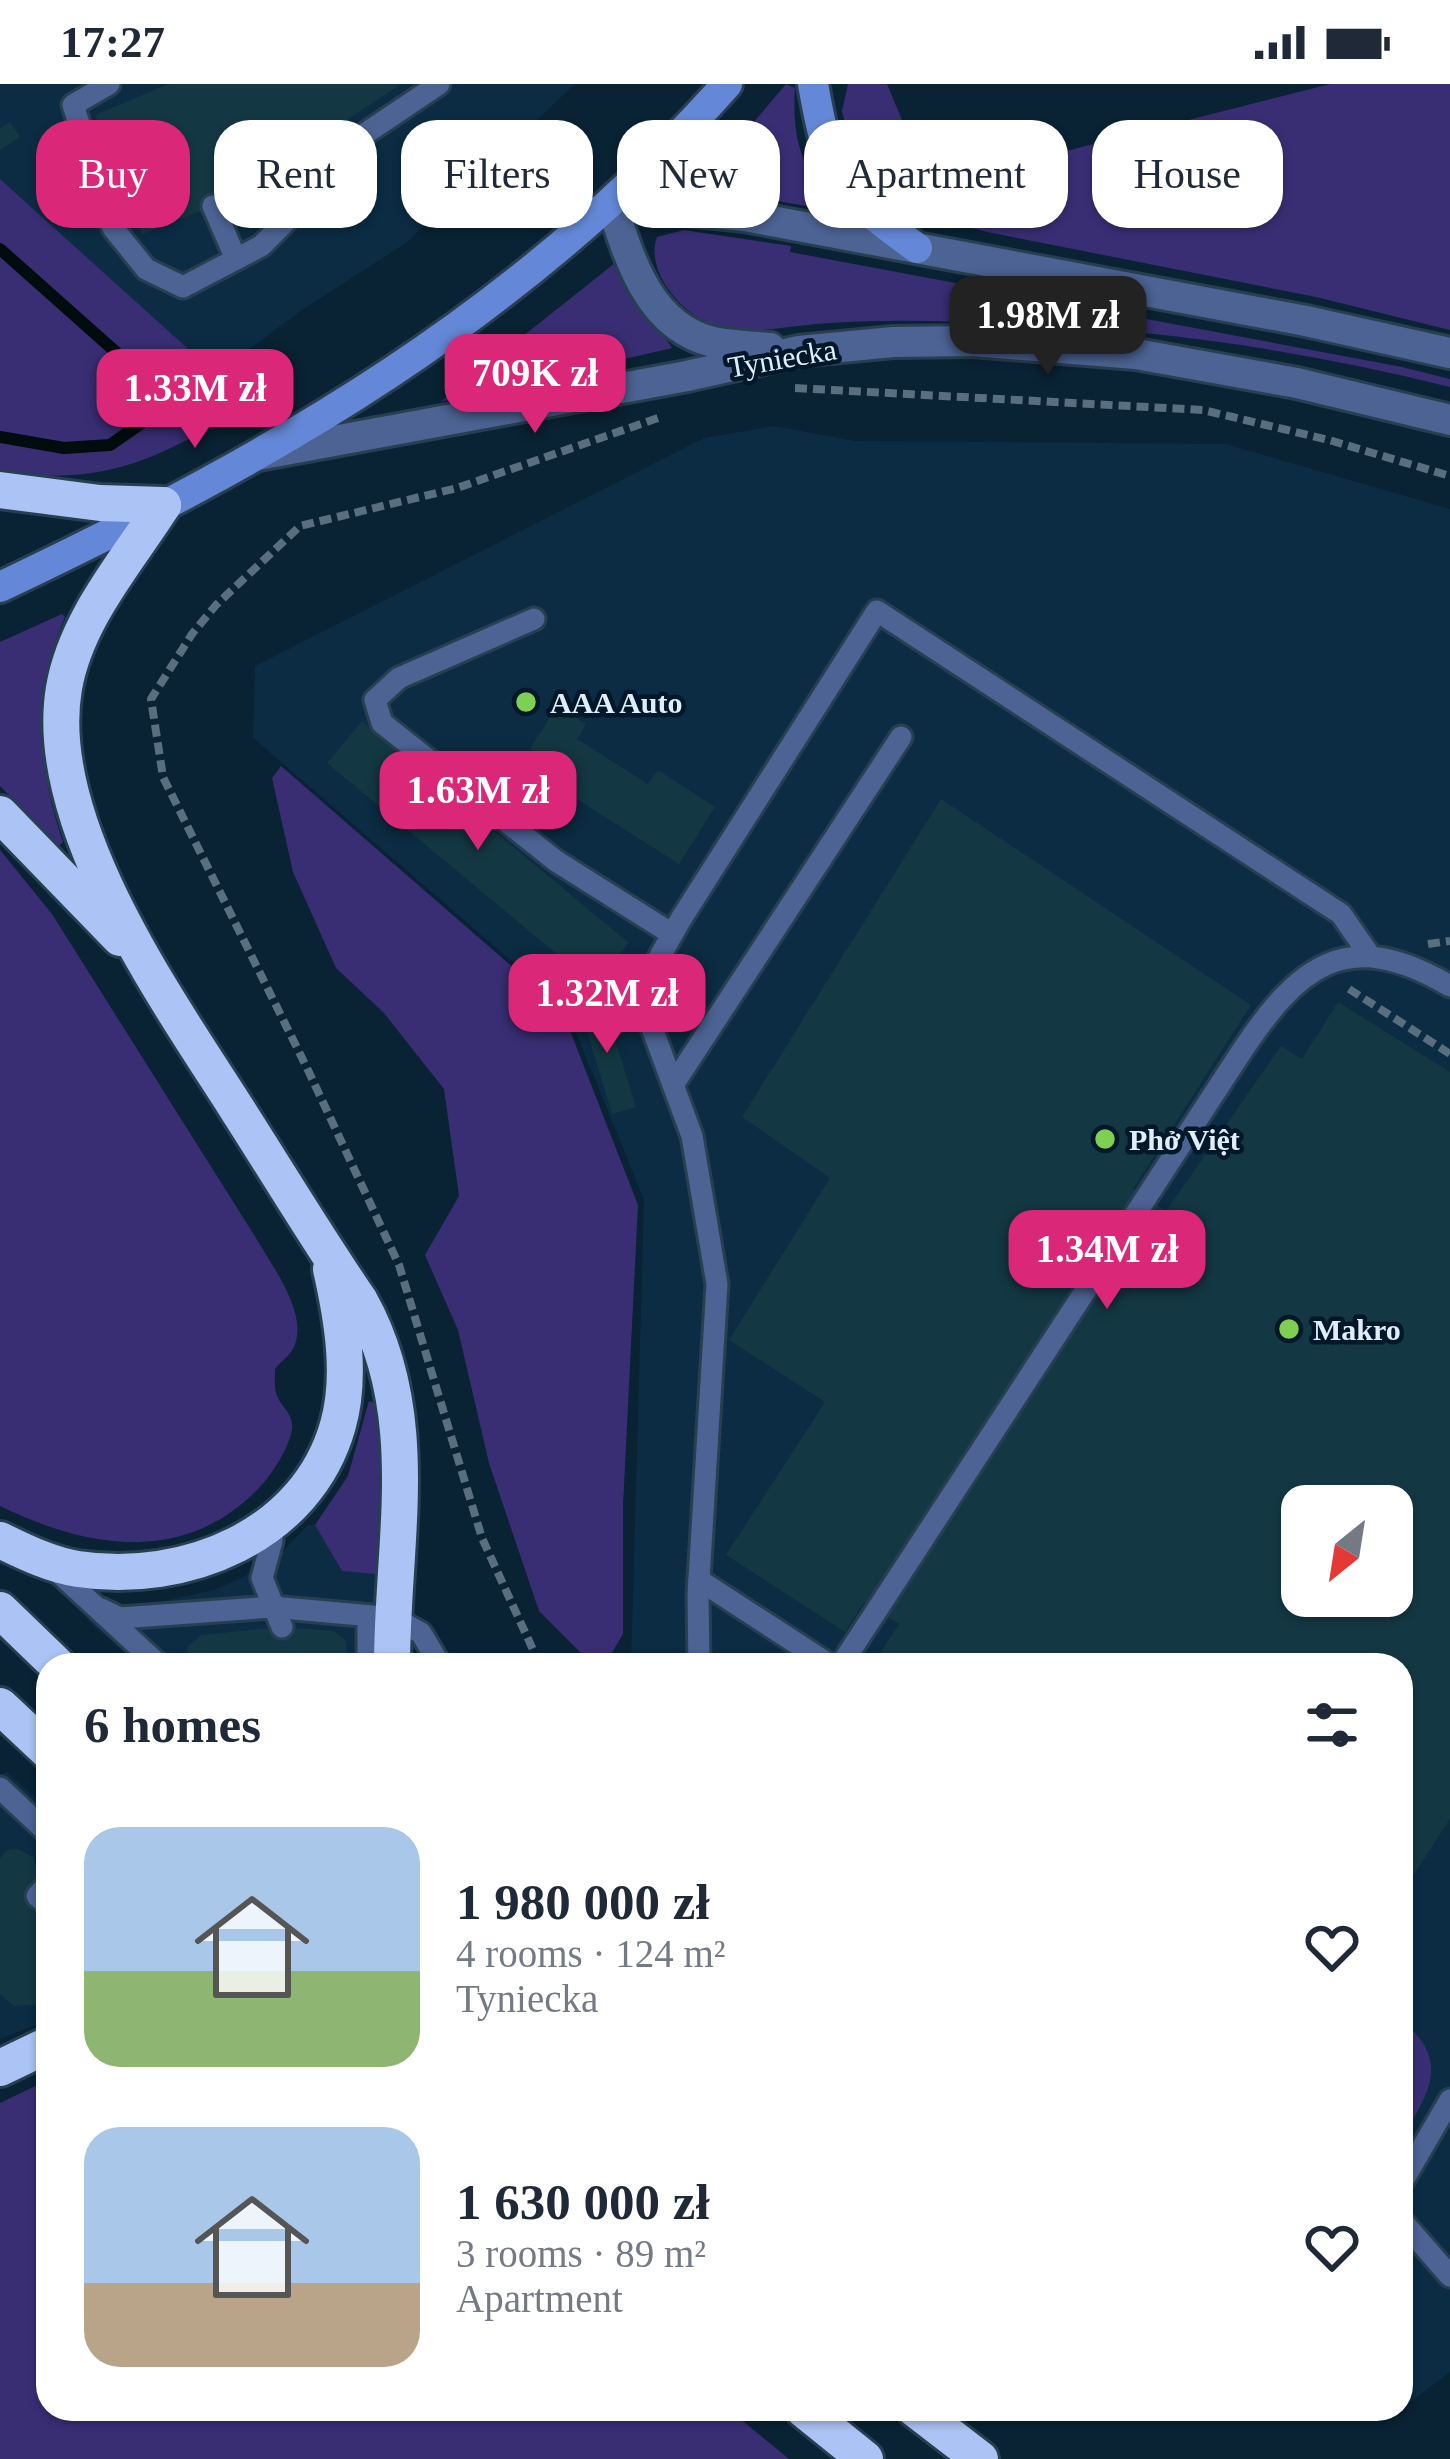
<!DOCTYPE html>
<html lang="en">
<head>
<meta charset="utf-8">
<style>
	:root { --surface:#fff; --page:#f2f2f3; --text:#1f2937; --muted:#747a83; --accent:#db2777 }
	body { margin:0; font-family:"Times New Roman",serif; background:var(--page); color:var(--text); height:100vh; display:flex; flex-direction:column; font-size:45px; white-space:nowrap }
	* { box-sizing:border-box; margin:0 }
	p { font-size:39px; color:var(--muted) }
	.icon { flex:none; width:66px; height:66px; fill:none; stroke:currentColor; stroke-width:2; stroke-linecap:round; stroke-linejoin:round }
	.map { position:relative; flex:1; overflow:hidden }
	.sheet { position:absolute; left:36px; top:1569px; width:1377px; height:768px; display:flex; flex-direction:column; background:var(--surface); border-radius:36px; box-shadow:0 3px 9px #0004 }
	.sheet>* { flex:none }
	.top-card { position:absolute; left:36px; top:36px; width:1380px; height:108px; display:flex; gap:24px }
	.needle { width:78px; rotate:210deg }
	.controls { position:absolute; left:1281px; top:1401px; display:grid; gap:24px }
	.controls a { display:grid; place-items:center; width:132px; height:132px; border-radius:24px; background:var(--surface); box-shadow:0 3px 9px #0004; font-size:60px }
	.price { position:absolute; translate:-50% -102px; padding:0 27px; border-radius:24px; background:var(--accent); color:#fff; font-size:39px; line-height:78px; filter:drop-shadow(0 3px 6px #0008) }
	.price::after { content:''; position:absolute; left:50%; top:72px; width:36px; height:27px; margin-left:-18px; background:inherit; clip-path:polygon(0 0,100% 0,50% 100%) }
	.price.active { background:#222; color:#fff }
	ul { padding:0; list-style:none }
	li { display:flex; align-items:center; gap:36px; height:300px; padding:0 48px }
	li span { display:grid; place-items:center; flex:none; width:336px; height:240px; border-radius:36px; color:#555 }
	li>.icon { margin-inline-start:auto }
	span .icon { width:144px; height:144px; fill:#fffc; stroke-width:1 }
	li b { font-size:51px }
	h2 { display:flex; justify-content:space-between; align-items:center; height:144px; padding:0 48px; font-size:51px }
	.chip { padding:0 42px; border-radius:36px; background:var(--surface); box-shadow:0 3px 9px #0004; font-size:42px; line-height:108px }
	.chip.active { background:var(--accent); color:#fff }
	.status { display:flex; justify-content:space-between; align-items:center; height:84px; padding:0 60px; background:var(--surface); direction:ltr }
	.status svg { height:33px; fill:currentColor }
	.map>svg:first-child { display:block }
	.built { fill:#0b2c43; fill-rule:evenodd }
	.green { fill:#392e74 }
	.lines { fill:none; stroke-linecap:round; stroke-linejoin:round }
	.stream { stroke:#000c0d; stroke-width:12 }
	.building { fill:#133843; fill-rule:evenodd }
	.service-casing { stroke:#273f50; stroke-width:27 }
	.minor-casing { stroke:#273f50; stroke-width:36 }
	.secondary-casing { stroke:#273f50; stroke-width:36 }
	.motorway-casing { stroke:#273f50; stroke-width:42 }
	.path { stroke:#596e7e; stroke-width:8; stroke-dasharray:12 6; stroke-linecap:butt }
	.service { stroke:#4c6394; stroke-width:21 }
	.minor { stroke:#4c6394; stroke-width:30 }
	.secondary { stroke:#6488d7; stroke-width:30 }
	.motorway { stroke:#acc4f5; stroke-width:36 }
	.poi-dot { fill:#7fd052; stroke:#01182a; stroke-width:4.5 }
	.labels { text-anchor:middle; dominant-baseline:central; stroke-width:9; stroke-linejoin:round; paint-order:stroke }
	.street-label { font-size:30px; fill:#dfeefa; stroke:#01182a }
	.poi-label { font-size:30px; font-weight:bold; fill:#dfeefa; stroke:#01182a; text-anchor:start }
</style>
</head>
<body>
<div class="status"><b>17:27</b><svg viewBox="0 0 49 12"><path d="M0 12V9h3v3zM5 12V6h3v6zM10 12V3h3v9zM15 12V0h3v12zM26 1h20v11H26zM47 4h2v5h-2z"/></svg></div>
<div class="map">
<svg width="1450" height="2375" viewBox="0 0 1450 2375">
	<rect width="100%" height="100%" fill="#092234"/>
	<g class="built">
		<path d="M0,0H575L406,159L302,226L216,290L0,95Z"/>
		<path d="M774,342L855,357L1226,360L1450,425V2288L1408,2320L1401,2315V1581H631L644,1116L566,924L253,654L255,582L704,354ZM1302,1422H1392V1512H1302Z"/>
		<path d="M308,1441H315L342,1487L383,1489L378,1581H139L88,1537L89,1533L214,1506L241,1494L278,1472Z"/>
		<path d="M7,1688L48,1725V1936L0,1955V1691Z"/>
	</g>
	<g class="green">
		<path d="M786,0L795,4C793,35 795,62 811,91C818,104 828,111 825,125L698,104Z"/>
		<path d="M848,0H887L917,72L980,89L1330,0H1450V246L1316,213L987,148L920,130L879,101L851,64L842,27Z"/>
		<path d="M0,95L216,290L239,328C147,379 107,400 0,389Z"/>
		<path d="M684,146L791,162L790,168L1402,283L1450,295V303C1290,263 1128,241 963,238C914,236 865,236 816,240C783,243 750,251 717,242C684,233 644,188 657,153Z"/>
		<path d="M615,179L672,264L440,318Z"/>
		<path d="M62,530L65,533C32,609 37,681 63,758L59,762L0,702V558Z"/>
		<path d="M281,682L562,926L638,1121L623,1422V1550L610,1572L587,1575L539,1527L489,1379L458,1246L425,1171L459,1112L444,1005L384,929L336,884L293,788L272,694Z"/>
		<path d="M0,766L52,830L256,1154C272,1182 309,1230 294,1263C289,1273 281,1277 275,1285C275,1293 274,1304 277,1312C282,1324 294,1330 292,1345C289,1365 270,1394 255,1408C181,1481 86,1464 0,1422Z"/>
		<path d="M369,1317L375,1319L381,1378L376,1490L342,1487L315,1441L348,1392Z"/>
		<path d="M1401,1936C1450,1975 1431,2008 1401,2054Z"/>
		<path d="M48,1996V2325H728L789,2375H0V2019Z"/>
	</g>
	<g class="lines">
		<path class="stream" d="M0,165L172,318L110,361L64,364L0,353"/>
	</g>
	<g class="building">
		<path d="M169,0H401L294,71L264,102L142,150L95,31Z"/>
		<path d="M10,38L20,53L0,66V44Z"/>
		<path d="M557,622L586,640L577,655L648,700L658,686L715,723L679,780L550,698L559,684L530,665Z"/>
		<path d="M362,637L629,859L594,901L327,679Z"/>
		<path d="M941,715L1251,921L1133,1105L1166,1127L1281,962L1302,975L1338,918L1450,988V1735L1401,1810V1581H894L879,1571L899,1540L864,1518L845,1548L726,1471L825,1318L729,1256L830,1094L742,1033ZM1302,1422H1392V1512H1302Z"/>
		<path d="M602,914L636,1023L612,1030L579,921Z"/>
		<path d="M282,1543L334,1547L346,1557L349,1581H189L187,1563L201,1551Z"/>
		<path d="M18,1765L33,1773L37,1790L38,1846L48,1856V1920L14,1922L0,1910V1774L7,1766Z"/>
	</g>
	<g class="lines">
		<defs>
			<g id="service">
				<path d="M109,0L73,21L113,144L146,185L183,203L261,162L301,122L323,78L439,0"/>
				<path d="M213,122L236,175"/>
				<path d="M534,535L399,594L375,616L382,639L556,777L672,850"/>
				<path d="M673,1001L901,653"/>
				<path d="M272,1441V1457L262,1494L282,1543"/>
				<path d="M58,1488L159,1581"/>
				<path d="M699,1496L830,1581"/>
				<path d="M101,1525L120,1534L272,1523L394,1534L421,1549L440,1581"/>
				<path d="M368,1532V1581"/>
				<path d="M699,1581L698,1511L717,1200L692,1052L639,909L681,835L877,527L1341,830L1370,872"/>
				<path d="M841,1581L1238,973C1297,883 1345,840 1450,902"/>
				<path d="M0,1704L48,1749"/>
				<path d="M48,1800L37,1812L48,1821"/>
				<path d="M1401,2100L1450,2016"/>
				<path d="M1401,2136L1450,2192"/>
			</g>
			<g id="minor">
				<path d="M770,264C751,262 731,262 713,258C648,243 629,173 611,118L745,132L1306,237L1450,269"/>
				<path d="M258,371L687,292L799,267L893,258L972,257L1136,270L1297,299L1450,336"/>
			</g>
			<g id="secondary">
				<path d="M813,0C830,95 838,107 917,164"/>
				<path d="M0,503C276,372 522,231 727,0"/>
			</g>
			<g id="motorway">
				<path d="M0,406L100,419L163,421"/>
				<path d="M163,421C126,479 76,535 64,604C41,739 167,915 237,1025C278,1089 317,1154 360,1217C424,1331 392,1458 392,1581"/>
				<path d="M0,730L120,854"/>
				<path d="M0,1456C25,1468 51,1481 78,1485C185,1501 307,1452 338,1341C352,1292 342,1234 331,1185"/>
				<path d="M0,1526L57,1581"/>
				<path d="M0,1622L48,1667"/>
				<path d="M0,1984L48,1961"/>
				<path d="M803,2325L865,2375"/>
				<path d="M915,2325L980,2375"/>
			</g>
		</defs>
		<use href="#service" class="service-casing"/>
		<use href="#minor" class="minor-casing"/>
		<use href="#secondary" class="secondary-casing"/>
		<use href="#motorway" class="motorway-casing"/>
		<g class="path">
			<path d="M795,304L1203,326L1329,356L1450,392"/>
			<path d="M1428,860L1450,857"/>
			<path d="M1349,905L1450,970"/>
			<path d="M540,1581L482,1454L399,1181L307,984L163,693L151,615L192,550L216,521L300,442L457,404L658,334"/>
		</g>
		<use href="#service" class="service"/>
		<use href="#minor" class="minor"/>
		<use href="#secondary" class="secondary"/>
		<use href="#motorway" class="motorway"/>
	</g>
	<g class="poi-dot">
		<circle cx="526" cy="618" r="12"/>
		<circle cx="1105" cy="1055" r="12"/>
		<circle cx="1289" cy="1245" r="12"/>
	</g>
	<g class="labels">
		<g class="street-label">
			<text transform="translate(782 274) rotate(-10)">Tyniecka</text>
		</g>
		<g class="poi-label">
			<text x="550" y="618">AAA Auto</text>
			<text x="1129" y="1055">Phở Việt</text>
			<text x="1313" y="1245">Makro</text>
		</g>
	</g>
</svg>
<div class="controls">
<a><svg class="needle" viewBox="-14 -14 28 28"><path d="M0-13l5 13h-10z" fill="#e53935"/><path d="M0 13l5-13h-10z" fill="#747a83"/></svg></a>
</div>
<b class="price active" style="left:1048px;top:294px">1.98M zł</b>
<b class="price" style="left:535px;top:352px">709K zł</b>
<b class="price" style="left:195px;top:367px">1.33M zł</b>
<b class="price" style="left:478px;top:769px">1.63M zł</b>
<b class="price" style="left:607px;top:972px">1.32M zł</b>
<b class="price" style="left:1107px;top:1228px">1.34M zł</b>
<div class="top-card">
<a class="chip active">Buy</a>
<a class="chip">Rent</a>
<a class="chip">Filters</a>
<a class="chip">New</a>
<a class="chip">Apartment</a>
<a class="chip">House</a>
</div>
<section class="sheet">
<h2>6 homes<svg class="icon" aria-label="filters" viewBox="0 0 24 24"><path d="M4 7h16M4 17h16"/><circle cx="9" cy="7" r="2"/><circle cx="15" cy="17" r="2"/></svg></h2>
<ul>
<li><span style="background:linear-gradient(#a9c7e8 60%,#8fb573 0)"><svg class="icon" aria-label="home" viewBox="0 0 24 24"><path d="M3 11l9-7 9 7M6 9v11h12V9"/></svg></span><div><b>1 980 000 zł</b><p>4 rooms · 124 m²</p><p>Tyniecka</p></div><svg class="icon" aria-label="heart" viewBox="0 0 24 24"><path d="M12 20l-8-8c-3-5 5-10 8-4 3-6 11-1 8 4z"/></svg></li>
<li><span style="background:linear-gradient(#a9c7e8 65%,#b9a48a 0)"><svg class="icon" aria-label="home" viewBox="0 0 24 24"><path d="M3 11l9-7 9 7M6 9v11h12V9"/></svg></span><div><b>1 630 000 zł</b><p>3 rooms · 89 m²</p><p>Apartment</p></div><svg class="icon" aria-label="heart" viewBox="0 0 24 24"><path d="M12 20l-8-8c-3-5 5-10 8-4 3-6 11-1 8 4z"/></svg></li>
</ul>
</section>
</div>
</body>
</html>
